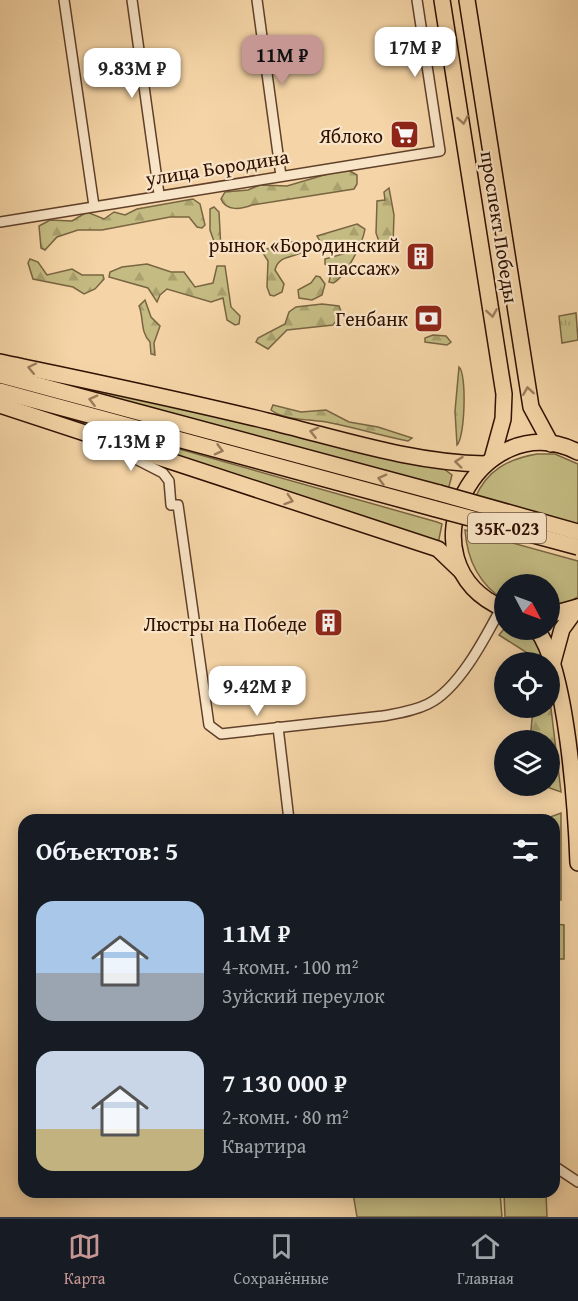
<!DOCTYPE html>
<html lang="ru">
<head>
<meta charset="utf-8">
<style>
	:root { --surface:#171b24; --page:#20242c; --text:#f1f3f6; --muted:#9ea1a6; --line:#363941; --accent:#c59692 }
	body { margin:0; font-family:"Gentium Book Plus",serif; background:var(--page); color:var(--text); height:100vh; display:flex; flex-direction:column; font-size:22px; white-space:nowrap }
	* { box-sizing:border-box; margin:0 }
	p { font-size:20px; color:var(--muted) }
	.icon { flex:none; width:33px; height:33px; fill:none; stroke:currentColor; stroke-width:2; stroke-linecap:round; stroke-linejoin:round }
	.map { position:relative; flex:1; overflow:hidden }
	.side { position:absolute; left:18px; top:814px; width:542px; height:384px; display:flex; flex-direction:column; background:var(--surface); border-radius:18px; box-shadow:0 3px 15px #0003 }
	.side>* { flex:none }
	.needle { width:39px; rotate:131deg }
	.buttons { position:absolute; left:494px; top:574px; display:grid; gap:12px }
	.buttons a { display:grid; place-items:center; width:66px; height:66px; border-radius:50%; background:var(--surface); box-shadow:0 3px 15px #0003; font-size:30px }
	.price { position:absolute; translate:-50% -51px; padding:0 14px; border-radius:12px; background:#fff; color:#222; font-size:20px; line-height:39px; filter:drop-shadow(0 2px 3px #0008) }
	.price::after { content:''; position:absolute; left:50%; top:36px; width:18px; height:14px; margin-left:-9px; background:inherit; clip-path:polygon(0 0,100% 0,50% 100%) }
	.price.on { background:var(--accent); color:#111 }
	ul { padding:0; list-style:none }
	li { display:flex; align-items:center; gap:18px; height:150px; padding:0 18px }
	li span { display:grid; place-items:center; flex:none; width:168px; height:120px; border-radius:18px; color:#555 }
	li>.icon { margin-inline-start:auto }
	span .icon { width:72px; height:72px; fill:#fffc; stroke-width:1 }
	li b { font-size:26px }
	h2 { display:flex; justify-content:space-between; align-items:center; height:72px; padding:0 18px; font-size:26px }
	.menu { display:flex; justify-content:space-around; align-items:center; height:84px; border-top:2px solid var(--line); background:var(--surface); font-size:16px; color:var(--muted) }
	.menu a { display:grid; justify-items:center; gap:3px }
	.menu .on { color:var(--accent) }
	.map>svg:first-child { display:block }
	.grass { fill:#c4bb82; stroke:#796542; stroke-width:1.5 }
	.forest { fill:url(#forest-firs); stroke:#796542; stroke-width:1.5 }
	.park { fill:url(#park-tufts); stroke:#796542; stroke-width:1.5 }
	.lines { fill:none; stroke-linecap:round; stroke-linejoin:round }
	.minor-casing { stroke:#60402a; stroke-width:12 }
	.primary-casing { stroke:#2e0f01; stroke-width:18 }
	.minor { stroke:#f8e4c6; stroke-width:9 }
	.primary { stroke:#f5d5a7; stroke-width:15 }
	.primary-bridge-casing { stroke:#2e0f01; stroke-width:18; stroke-linecap:butt }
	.primary-bridge { stroke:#f5d5a7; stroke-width:15 }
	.oneway { stroke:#9b7c5c }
	.labels { text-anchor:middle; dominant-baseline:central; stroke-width:4.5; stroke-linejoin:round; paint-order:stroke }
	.shield { fill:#f8e4c6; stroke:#6b4f3c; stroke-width:1.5 }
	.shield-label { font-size:18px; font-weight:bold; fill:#2e0f01 }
	.poi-label { font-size:20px; fill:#2e0f01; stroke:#f8e4c6; text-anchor:end }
	.street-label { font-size:20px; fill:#2e0f01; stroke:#f8e4c6 }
</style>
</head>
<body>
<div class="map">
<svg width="578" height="1217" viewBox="0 0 578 1217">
	<defs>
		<pattern id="forest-firs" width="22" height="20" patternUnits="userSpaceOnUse" patternTransform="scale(1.5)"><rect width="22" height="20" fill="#c4bb82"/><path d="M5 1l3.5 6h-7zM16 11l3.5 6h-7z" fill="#a9a06e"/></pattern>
		<pattern id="park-tufts" width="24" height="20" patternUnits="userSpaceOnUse" patternTransform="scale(1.5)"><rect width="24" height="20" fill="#c4bb82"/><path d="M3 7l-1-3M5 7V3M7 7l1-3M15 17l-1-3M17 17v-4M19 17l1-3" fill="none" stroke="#a9a06e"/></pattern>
	</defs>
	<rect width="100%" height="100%" fill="#f5d5a7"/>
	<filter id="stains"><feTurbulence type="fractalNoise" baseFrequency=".00333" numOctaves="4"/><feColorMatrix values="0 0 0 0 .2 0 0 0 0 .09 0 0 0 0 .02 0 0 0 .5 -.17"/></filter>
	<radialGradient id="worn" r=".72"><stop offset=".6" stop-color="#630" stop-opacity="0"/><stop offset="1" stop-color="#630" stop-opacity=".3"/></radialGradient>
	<g class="grass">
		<path d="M60,382L436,463L452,475L448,490L59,386Z"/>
		<path d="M52,413L437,522L442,524L438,544L51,417Z"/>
		<path d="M537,454H555L578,464V526L475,498C487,470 508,459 537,454Z"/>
		<path d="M465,530L578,561V597L567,603L549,607V585H504V600C479,584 467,559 465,530Z"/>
		<path d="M504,629C532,633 529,631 546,655L543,663L499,635Z"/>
		<path d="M353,1193H500L502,1217H357Z"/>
		<path d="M504,1193H546L547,1217H505Z"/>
	</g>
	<g class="forest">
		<path d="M341,170L350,171L357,175V184L354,189L252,205C242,209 226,212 221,199L225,192L248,190L260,185L287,186Z"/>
		<path d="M389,188L394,215L393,246L391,250L383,253L376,233L377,201L385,200L384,192Z"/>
		<path d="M193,199L200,204L205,225L202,228L197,227L189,217H170L102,230H78L57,237L45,250L41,248L39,226L50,220L72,221L87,212L104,219L114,212L125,215L137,209Z"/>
		<path d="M214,207L219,212L221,249L216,247L210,230V209Z"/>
		<path d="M357,224L365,229C363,242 346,277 333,283L329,282L332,269L325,264V259L346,253L350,246L344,241L321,243L317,236Z"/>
		<path d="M298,241L302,242L304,251C293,259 279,254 275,270L284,284L282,292L274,296L270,295L267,287L268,261L263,253L265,250L277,244Z"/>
		<path d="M30,259L38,262L47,275L72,269L82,275H103L104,279L95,289L84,294L73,287L33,279L28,263Z"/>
		<path d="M147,264L171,272H184L195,287L213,283L217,266H225L231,307L240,316L239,324L235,325L227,320L223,298L211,302L167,289L160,295L157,302L148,288L109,277L110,272L122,267Z"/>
		<path d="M316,276L320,277L325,284L322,295L312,300L299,298L298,290L311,283Z"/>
		<path d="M145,300L151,317L160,326L154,343L155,355L151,354L150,342C140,332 144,318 139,306Z"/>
		<path d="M322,304L339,306L342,314L333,325L287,330L268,349L256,342L258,338L285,324L289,312L296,307Z"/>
		<path d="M433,335L446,336L451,342L447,345L425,342V338Z"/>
		<path d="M459,367C467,373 465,438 457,445L455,411Z"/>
		<path d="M273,405L301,412L326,410L349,422L378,427L412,438L408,441C382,436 357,428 331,423C314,419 285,421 271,410Z"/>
		<path d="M550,700L561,792L544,786H549V741H530L533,708H549Z"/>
		<path d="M561,813V900L554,899V820H542Z"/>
		<path d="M554,924L564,925V959H554Z"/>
	</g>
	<path class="park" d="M576,313L578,340L562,343L559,316Z"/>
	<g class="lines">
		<defs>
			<g id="minor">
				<path d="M64,0L94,206"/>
				<path d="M132,0L159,194"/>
				<path d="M257,0L281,176"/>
				<path d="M0,222L440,151L417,0"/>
				<path d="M116,449L163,473L169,481L171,505H178L209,725L221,734L383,716C399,713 414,711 428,704C459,689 485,638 501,608"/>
				<path d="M278,727L289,820"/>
				<path d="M554,1166L578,1182"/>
			</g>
			<g id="primary">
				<path d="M442,0L504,394L503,419L492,459"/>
				<path d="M467,0L531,407L551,444"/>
				<path d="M0,362C89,381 178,399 267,421C338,438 412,463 485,464"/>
				<path d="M0,375L439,493"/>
				<path d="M0,391L436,509"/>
				<path d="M0,405L438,549L461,571"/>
				<path d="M504,609C396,562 480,402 578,452"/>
				<path d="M549,615L578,607"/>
				<path d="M537,630C567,669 576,810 578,863"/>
				<path d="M553,662L562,629L578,607"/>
			</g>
		</defs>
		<use href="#minor" class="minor-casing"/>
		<use href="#primary" class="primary-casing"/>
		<use href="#minor" class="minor"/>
		<use href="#primary" class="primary"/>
		<defs>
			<g id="primary-bridge">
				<path d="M439,493L578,532"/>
				<path d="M436,509L578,547"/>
			</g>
		</defs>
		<use href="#primary-bridge" class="primary-bridge-casing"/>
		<use href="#primary-bridge" class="primary-bridge"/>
	</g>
	<defs><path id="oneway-chevron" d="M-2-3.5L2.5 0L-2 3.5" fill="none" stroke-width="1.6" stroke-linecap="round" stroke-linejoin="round" transform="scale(1.5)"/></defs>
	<g class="oneway">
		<use href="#oneway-chevron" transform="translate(463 120) rotate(80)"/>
		<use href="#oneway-chevron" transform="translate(492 313) rotate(81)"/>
		<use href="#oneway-chevron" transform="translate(32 368) rotate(-168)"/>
		<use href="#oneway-chevron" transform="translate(528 391) rotate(-99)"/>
		<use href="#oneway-chevron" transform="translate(93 400) rotate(-166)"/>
		<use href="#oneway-chevron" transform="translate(314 432) rotate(-166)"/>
		<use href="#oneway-chevron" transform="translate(219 450) rotate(15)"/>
		<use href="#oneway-chevron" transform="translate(459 462) rotate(-174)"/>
		<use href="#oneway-chevron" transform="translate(382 479) rotate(-165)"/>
		<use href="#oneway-chevron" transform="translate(289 500) rotate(18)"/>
	</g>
	<defs>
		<symbol id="supermarket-square" viewBox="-11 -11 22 22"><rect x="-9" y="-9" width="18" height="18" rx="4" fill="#8f2418" stroke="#f8e4c6"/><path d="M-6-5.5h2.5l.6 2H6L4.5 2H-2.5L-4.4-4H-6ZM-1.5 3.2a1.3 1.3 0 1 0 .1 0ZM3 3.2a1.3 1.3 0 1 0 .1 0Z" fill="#fff"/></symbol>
		<symbol id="building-square" viewBox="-11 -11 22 22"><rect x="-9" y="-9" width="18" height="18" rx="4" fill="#8f2418" stroke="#f8e4c6"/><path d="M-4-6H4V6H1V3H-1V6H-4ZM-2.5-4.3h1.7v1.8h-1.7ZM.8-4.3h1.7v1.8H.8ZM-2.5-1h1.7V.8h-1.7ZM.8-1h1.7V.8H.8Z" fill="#fff"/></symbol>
		<symbol id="bank-square" viewBox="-11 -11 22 22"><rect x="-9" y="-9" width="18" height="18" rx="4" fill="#8f2418" stroke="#f8e4c6"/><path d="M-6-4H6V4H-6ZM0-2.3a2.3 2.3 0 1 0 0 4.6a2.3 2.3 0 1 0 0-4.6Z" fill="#fff"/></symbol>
	</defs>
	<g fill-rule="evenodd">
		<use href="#supermarket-square" x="388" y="118" width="33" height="33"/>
		<use href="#building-square" x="404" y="240" width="33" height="33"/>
		<use href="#bank-square" x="412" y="302" width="33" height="33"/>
		<use href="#building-square" x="312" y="606" width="33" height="33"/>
	</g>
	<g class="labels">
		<rect class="shield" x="468" y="513" width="78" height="30" rx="4.5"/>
		<g class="shield-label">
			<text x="507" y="528">35К-023</text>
		</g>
		<g class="poi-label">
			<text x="383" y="135">Яблоко</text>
			<text x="400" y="244">рынок «Бородинский<tspan x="400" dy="23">пассаж»</tspan></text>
			<text x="408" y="318">Генбанк</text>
			<text x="307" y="623">Люстры на Победе</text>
		</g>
		<g class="street-label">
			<text transform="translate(217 167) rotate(-9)">улица Бородина</text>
			<text transform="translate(500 227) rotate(81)">проспект Победы</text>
		</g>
	</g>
	<rect width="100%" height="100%" filter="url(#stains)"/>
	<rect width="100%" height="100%" fill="url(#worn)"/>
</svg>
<div class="buttons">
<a><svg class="needle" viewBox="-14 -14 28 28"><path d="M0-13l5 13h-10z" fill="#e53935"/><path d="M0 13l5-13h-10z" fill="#9ea1a6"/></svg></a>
<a><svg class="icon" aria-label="locate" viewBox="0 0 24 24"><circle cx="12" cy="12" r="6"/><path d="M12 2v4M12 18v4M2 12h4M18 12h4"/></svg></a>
<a><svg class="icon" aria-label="layers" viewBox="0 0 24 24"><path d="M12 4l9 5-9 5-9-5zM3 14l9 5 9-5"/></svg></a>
</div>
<b class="price" style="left:415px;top:78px">17M ₽</b>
<b class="price on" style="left:282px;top:86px">11M ₽</b>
<b class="price" style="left:132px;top:99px">9.83M ₽</b>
<b class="price" style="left:131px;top:472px">7.13M ₽</b>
<b class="price" style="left:257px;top:717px">9.42M ₽</b>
<section class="side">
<h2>Объектов: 5<svg class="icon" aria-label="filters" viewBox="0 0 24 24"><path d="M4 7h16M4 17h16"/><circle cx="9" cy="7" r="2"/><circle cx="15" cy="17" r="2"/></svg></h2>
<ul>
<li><span style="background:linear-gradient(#a9c7e8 60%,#9aa5b1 0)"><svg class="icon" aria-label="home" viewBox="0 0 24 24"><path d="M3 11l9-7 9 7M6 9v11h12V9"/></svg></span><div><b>11M ₽</b><p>4-комн. · 100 m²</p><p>Зуйский переулок</p></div></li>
<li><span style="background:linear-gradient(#c9d6e8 65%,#c2b280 0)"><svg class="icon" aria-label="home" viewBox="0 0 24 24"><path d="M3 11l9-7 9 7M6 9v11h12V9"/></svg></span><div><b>7 130 000 ₽</b><p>2-комн. · 80 m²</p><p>Квартира</p></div></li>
</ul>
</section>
</div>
<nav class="menu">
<a class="on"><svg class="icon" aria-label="map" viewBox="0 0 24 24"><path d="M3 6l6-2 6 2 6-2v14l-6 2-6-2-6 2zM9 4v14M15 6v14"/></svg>Карта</a>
<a><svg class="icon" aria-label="saved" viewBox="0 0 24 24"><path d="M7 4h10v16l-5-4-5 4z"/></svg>Сохранённые</a>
<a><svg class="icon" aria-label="home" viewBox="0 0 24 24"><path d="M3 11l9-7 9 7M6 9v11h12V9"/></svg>Главная</a>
</nav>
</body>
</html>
